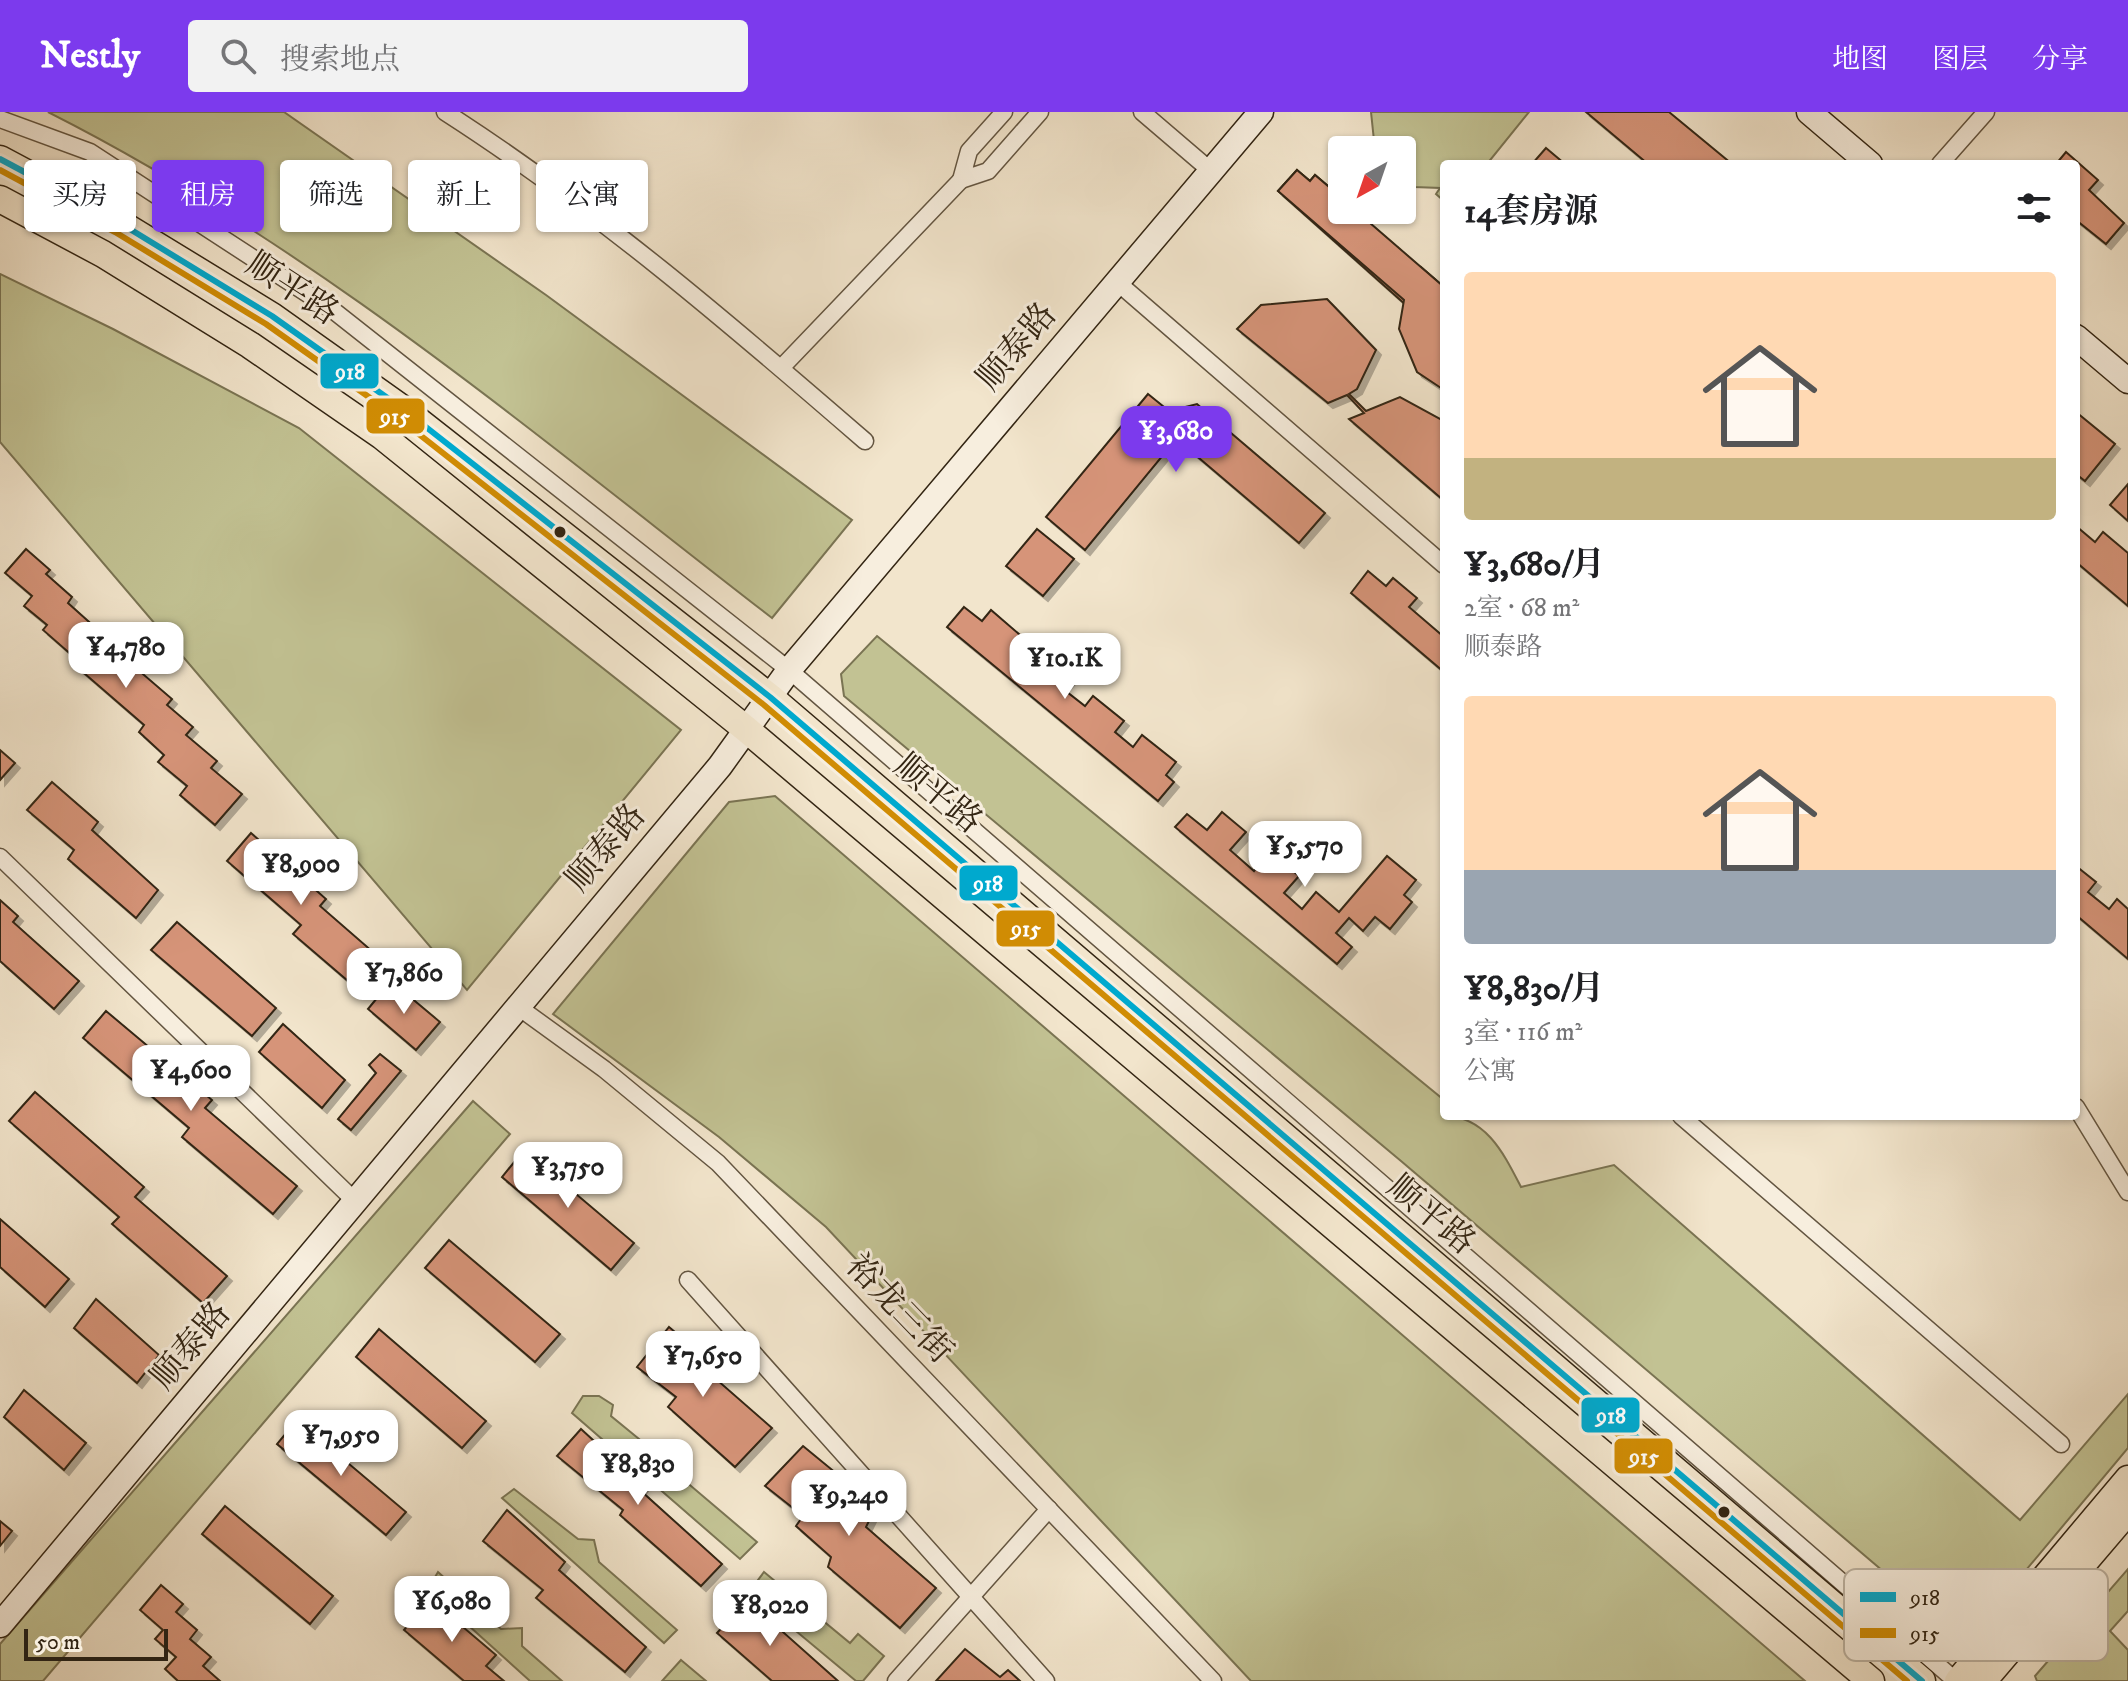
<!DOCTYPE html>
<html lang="zh">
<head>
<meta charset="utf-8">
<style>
	:root { --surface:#fff; --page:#f2f2f2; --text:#202124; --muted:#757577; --accent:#7c3aed }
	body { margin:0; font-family:"IM FELL DW Pica","Noto Serif SC",serif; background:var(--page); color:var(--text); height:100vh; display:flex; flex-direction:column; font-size:30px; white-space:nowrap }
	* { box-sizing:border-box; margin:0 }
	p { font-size:26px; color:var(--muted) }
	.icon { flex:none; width:44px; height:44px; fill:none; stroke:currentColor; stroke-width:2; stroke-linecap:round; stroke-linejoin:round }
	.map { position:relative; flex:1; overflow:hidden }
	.side { position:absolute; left:1440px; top:48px; width:640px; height:960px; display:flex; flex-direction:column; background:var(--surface); border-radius:8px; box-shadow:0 2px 6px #0004 }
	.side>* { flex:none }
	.top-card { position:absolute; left:24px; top:48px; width:760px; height:72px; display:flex; gap:16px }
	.needle { width:52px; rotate:220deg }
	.controls { position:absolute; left:1328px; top:24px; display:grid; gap:16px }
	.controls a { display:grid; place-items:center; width:88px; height:88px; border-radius:8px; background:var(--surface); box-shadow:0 2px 6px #0004; font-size:40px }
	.scale { position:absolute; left:24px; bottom:20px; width:144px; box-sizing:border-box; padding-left:8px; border:4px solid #332513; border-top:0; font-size:22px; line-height:28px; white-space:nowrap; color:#332513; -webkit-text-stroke:6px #f7eede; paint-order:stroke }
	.price { position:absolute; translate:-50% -68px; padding:0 18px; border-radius:16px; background:#fff; color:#222; font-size:26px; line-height:52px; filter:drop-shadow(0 2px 4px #0008) }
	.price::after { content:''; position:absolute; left:50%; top:48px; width:24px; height:18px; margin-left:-12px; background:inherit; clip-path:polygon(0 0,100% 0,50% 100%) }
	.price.selected { background:var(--accent); color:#fff }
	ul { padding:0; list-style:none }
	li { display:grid; align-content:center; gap:16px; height:424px; padding:0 24px }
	li span { display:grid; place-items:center; height:248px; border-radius:8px; color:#555 }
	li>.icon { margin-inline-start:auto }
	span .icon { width:144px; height:144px; fill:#fffc; stroke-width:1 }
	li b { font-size:34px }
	h2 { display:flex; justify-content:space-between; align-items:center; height:96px; padding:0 24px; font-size:34px }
	.chip { padding:0 28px; border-radius:8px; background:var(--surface); box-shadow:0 2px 6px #0004; font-size:28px; line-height:72px }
	.chip.selected { background:var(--accent); color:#fff }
	header { display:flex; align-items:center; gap:48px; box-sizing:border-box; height:112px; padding:0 40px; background:var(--accent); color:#fff }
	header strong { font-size:38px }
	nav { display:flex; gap:44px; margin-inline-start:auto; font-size:28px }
	.search { width:560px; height:72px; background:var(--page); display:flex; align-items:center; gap:20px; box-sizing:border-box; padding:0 28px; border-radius:8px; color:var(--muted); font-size:30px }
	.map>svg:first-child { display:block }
	.green { fill:#c2c293; stroke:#7a7453; stroke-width:2 }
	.building { fill:#d69479; stroke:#332513; stroke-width:2; filter:url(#shadow) }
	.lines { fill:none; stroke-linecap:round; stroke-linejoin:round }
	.street-casing { stroke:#635541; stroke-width:19 }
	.secondary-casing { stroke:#332513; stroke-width:27 }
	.primary-casing { stroke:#332513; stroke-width:29 }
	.street { stroke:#f7eede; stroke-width:16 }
	.secondary { stroke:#f7eede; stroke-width:24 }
	.primary { stroke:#f2e5cc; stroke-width:26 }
	.bus-1-casing { stroke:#f7eede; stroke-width:12 }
	.bus-2-casing { stroke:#f7eede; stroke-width:12 }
	.bus-1 { stroke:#00a9ce; stroke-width:6 }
	.bus-2 { stroke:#d08c04; stroke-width:6 }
	.bus-dot { fill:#332513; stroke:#f7eede; stroke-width:3 }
	.labels { text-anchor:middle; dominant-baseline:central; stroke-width:6; stroke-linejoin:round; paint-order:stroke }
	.street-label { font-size:34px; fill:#332513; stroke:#f7eede }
	.key { fill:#f7eede; stroke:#bcb2a1; stroke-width:2 }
	.key-label { font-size:22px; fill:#332513 }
	.line-badge { stroke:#f7eede; stroke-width:3 }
	.badge-label { font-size:22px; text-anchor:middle; font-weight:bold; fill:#fff }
</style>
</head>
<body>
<header>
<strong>Nestly</strong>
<div class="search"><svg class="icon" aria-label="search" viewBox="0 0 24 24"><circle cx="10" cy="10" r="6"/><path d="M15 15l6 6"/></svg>搜索地点</div>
<nav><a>地图</a><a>图层</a><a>分享</a></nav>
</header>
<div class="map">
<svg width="2128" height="1569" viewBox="0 0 2128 1569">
	<defs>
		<filter id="shadow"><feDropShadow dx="5" dy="5" stdDeviation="0" flood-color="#0004"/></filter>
	</defs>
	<rect width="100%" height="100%" fill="#f2e5cc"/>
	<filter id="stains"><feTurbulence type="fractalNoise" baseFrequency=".0025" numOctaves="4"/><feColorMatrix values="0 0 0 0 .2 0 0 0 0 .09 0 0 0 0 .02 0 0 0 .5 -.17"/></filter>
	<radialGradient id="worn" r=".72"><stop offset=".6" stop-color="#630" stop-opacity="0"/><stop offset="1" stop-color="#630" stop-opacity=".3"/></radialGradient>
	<g class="green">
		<path d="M48,0H284L546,183L852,408L772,506C539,326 312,133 48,0Z"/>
		<path d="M1371,0H1529L1487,52H1444V89L1436,82L1440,76L1414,75L1402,70V38H1375Z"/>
		<path d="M0,162L113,217L299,316L681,618L467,878L0,330Z"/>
		<path d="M877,524L1444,988V1004C1486,1004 1504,1042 1521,1075L1614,1053L2020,1408L2128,1282V1336L1981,1512L1944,1511L1401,1049L844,584L841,562Z"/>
		<path d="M775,684L1805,1569H1251L826,1115L719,1025L553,902L729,690Z"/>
		<path d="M473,989L510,1022L43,1569H0V1532Z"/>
		<path d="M583,1284H599L613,1293L611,1304L661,1345L670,1342L677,1345L681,1354L678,1363L757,1430L740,1447L572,1301Z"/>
		<path d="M514,1377L578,1427L594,1428L599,1450L677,1518L664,1531L502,1386Z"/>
		<path d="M2128,1457V1499L2110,1519L2128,1538V1569H2037L2035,1564Z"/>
		<path d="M438,1460L501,1517L522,1516V1534L562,1569H530L428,1477Z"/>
		<path d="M764,1460L850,1531L858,1522L884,1544L863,1569H856L749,1480Z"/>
		<path d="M681,1548L706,1569H662Z"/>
	</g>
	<g class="building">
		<path d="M1586,0H1669L1732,52H1648Z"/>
		<path d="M1546,36L1565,52H1532Z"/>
		<path d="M2066,40L2098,68L2089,78L2124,111L2106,132L2076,108V52H2056Z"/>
		<path d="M1297,58L1310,69L1315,63L1342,86L1336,100L1362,122L1368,116L1397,135L1389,148L1413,168L1421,155L1444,175V227L1278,79Z"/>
		<path d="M1297,58L1310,69L1315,63L1342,86V98H1355L1444,175V278L1417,260L1399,217L1404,188L1278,79Z"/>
		<path d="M1327,187L1376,238L1357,277L1349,282L1366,299L1400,285L1444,309L1442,387L1349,307L1364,301L1347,283L1328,291L1237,217L1261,193Z"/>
		<path d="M1148,282L1169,299L1197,292L1325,401L1299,431L1186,335L1182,306L1159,308L1164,342L1085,438L1046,405Z"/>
		<path d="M2076,300L2115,332L2085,369L2076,362Z"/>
		<path d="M2128,372V409L2110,393Z"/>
		<path d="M2076,414L2095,430L2103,420L2128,441V494L2076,450Z"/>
		<path d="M1037,417L1074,447L1043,484L1006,454Z"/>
		<path d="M26,437L50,458L46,462L72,485L68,491L97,517L94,520L172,587L167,593L193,615L186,623L217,649L211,656L242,682L215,713L180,683L187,674L158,650L164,643L139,620L144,613L70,549L74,545L43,518L47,513L24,494L32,484L5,461Z"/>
		<path d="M1368,459L1386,474L1393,466L1417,486L1409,495L1444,525V560L1351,481Z"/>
		<path d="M964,495L982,509L991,498L1020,523L1012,533L1033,550L1041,541L1071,566L1062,576L1085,594L1093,584L1124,609L1115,620L1133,635L1142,623L1176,650L1166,663L1174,670L1158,689L947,515Z"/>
		<path d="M0,638L15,651L0,668Z"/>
		<path d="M52,670L98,710L92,718L158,778L136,806L68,747L74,738L27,698Z"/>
		<path d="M1222,700L1246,720L1230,738L1254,759L1270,740L1299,764L1284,781L1302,797L1316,780L1339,800L1387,744L1416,768L1404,783L1412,790L1390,817L1375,805L1363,819L1349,806L1336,821L1352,835L1337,852L1175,715L1187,702L1207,718Z"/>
		<path d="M251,721L326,787L320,794L373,840L348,869L293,822L301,813L227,749Z"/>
		<path d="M2076,754L2096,770L2088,780L2109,797L2117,787L2128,797V847L2076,803Z"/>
		<path d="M0,788L18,804L13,810L79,869L54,897L0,849Z"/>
		<path d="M177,810L276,896L252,924L151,838Z"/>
		<path d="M391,869L440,910L416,938L368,897Z"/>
		<path d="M106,899L212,988L205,996L297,1074L273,1102L182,1025L189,1016L83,926Z"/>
		<path d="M283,912L345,968L322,996L259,940Z"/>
		<path d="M380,942L401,959L351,1018L338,1007L376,961L369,953Z"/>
		<path d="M35,980L144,1075L135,1085L227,1164L203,1191L112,1112L119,1105L9,1009Z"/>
		<path d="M524,1038L634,1131L611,1158L502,1065Z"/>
		<path d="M0,1107L69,1167L45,1195L0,1155Z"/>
		<path d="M449,1128L560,1222L535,1250L425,1156Z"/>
		<path d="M96,1187L159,1243L137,1271L74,1216Z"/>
		<path d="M669,1215L707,1247L701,1254L772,1316L735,1355L668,1295L676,1285L637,1255Z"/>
		<path d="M379,1217L486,1309L462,1336L356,1245Z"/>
		<path d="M24,1278L86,1331L64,1358L4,1305Z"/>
		<path d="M297,1308L406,1400L386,1423L277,1332Z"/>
		<path d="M581,1317L643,1374L640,1378L722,1452L701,1474L620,1403L623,1398L557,1344Z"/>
		<path d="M803,1334L842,1366L836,1373L872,1403L866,1415L936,1476L900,1516L828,1455L831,1445L796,1414L803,1404L765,1374Z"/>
		<path d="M225,1394L333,1484L310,1512L202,1422Z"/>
		<path d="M507,1398L565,1450L559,1458L646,1535L625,1560L536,1486L543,1478L483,1429Z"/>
		<path d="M0,1409L12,1419L0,1434Z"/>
		<path d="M161,1473L183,1492L176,1500L197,1518L190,1527L211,1545L203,1554L220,1569H178L165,1557L176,1545L155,1527L163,1518L140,1498Z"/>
		<path d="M430,1487L496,1543L486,1554L504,1569H464L404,1518Z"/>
		<path d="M747,1488L838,1569H772L717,1521Z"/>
		<path d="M965,1537L1000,1565L1008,1558L1020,1569H936Z"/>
	</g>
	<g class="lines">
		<defs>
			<g id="street">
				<path d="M445,0C596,97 730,212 865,329"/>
				<path d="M1004,0L969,39L961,68L988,59L1040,0"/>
				<path d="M1142,0L1211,59"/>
				<path d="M0,7L90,40L334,199L789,558L1956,1569"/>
				<path d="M1940,52L1986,0"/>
				<path d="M1117,170L1444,453"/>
				<path d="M781,256L961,68"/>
				<path d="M0,745L356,1090"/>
				<path d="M517,894L604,957L718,1051L1213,1569"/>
				<path d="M2076,995L2128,1080"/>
				<path d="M1681,1004L2061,1332"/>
				<path d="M688,1168L1046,1569"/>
				<path d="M896,1569L1049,1397"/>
			</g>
			<g id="secondary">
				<path d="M1809,0L1870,52"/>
				<path d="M2076,225L2128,269"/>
				<path d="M0,1513L720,654L789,558L1261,0"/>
			</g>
			<g id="primary">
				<path d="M0,47L120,111L272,204L403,297L770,585L1922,1569"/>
				<path d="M0,87L103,142L250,233L382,324L746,617L1871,1569"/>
				<path d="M1958,1569L2128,1367"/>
				<path d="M1983,1569L2128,1399"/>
			</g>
		</defs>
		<use href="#street" class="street-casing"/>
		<use href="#secondary" class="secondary-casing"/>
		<use href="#primary" class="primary-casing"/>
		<use href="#street" class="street"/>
		<use href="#secondary" class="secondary"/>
		<use href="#primary" class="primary"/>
		<defs>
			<path id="bus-1" d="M0,47L120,111L272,204L403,297L770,585L1922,1569"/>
			<path id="bus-2" d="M0,58L115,120L266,212L397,305L764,593L1907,1569"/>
		</defs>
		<use href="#bus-1" class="bus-1-casing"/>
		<use href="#bus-2" class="bus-2-casing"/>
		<use href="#bus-1" class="bus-1"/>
		<use href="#bus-2" class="bus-2"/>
	</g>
	<g class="bus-dot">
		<circle cx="560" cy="420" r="7"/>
		<circle cx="1724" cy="1400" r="7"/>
	</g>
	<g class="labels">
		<g class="street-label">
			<text transform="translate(292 177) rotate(33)">顺平路</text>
			<text transform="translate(1017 235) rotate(-50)">顺泰路</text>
			<text transform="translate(938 682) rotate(40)">顺平路</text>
			<text transform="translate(606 736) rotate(-50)">顺泰路</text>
			<text transform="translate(1431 1103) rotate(40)">顺平路</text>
			<text transform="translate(899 1197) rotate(46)">裕龙三街</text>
			<text transform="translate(191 1234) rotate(-50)">顺泰路</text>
		</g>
	</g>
	<rect x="1844" y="1457" width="264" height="92" rx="12" class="key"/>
	<rect x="1860" y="1480" width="36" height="10" fill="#00a9ce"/>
	<rect x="1860" y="1516" width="36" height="10" fill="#d08c04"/>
	<g class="key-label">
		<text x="1910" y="1493">918</text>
		<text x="1910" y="1529">915</text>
	</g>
	<g class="line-badge">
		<rect x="319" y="240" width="61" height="38" rx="8" fill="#00a9ce"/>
		<rect x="365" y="285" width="61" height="38" rx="8" fill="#d08c04"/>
		<rect x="958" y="752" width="61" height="38" rx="8" fill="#00a9ce"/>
		<rect x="995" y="797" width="61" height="39" rx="8" fill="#d08c04"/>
		<rect x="1580" y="1284" width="61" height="38" rx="8" fill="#00a9ce"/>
		<rect x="1613" y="1325" width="61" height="38" rx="8" fill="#d08c04"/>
	</g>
	<g class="badge-label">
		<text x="350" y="267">918</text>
		<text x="395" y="312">915</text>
		<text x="988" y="779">918</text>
		<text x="1026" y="824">915</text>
		<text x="1611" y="1311">918</text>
		<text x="1644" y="1352">915</text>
	</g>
	<rect width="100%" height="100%" filter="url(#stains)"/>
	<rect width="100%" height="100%" fill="url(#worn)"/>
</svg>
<div class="controls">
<a><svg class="needle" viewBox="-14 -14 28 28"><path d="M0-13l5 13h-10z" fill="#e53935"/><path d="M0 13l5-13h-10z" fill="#757577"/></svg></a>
</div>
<div class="scale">50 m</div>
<b class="price selected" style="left:1176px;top:362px">¥3,680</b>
<b class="price" style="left:126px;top:578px">¥4,780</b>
<b class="price" style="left:1065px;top:589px">¥10.1K</b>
<b class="price" style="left:1305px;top:777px">¥5,570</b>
<b class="price" style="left:301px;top:795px">¥8,900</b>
<b class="price" style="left:404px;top:904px">¥7,860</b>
<b class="price" style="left:191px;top:1001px">¥4,600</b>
<b class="price" style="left:568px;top:1098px">¥3,750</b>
<b class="price" style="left:703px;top:1287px">¥7,650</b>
<b class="price" style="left:341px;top:1366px">¥7,950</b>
<b class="price" style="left:638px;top:1395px">¥8,830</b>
<b class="price" style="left:849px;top:1426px">¥9,240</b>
<b class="price" style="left:452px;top:1532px">¥6,080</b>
<b class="price" style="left:770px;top:1536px">¥8,020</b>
<div class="top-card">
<a class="chip">买房</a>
<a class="chip selected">租房</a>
<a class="chip">筛选</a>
<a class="chip">新上</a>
<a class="chip">公寓</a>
</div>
<section class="side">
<h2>14套房源<svg class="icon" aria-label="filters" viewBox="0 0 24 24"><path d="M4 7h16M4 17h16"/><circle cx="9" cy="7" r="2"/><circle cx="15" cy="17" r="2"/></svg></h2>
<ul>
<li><span style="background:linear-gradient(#ffd9b3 75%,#c2b280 0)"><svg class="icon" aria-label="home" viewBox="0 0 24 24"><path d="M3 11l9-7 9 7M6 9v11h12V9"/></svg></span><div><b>¥3,680/月</b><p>2室 · 68 m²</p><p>顺泰路</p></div></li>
<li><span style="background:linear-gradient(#ffd9b3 70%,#9aa5b1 0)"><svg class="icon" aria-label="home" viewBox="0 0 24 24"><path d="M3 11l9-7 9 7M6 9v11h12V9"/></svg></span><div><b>¥8,830/月</b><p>3室 · 116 m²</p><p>公寓</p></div></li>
</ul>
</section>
</div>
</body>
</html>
